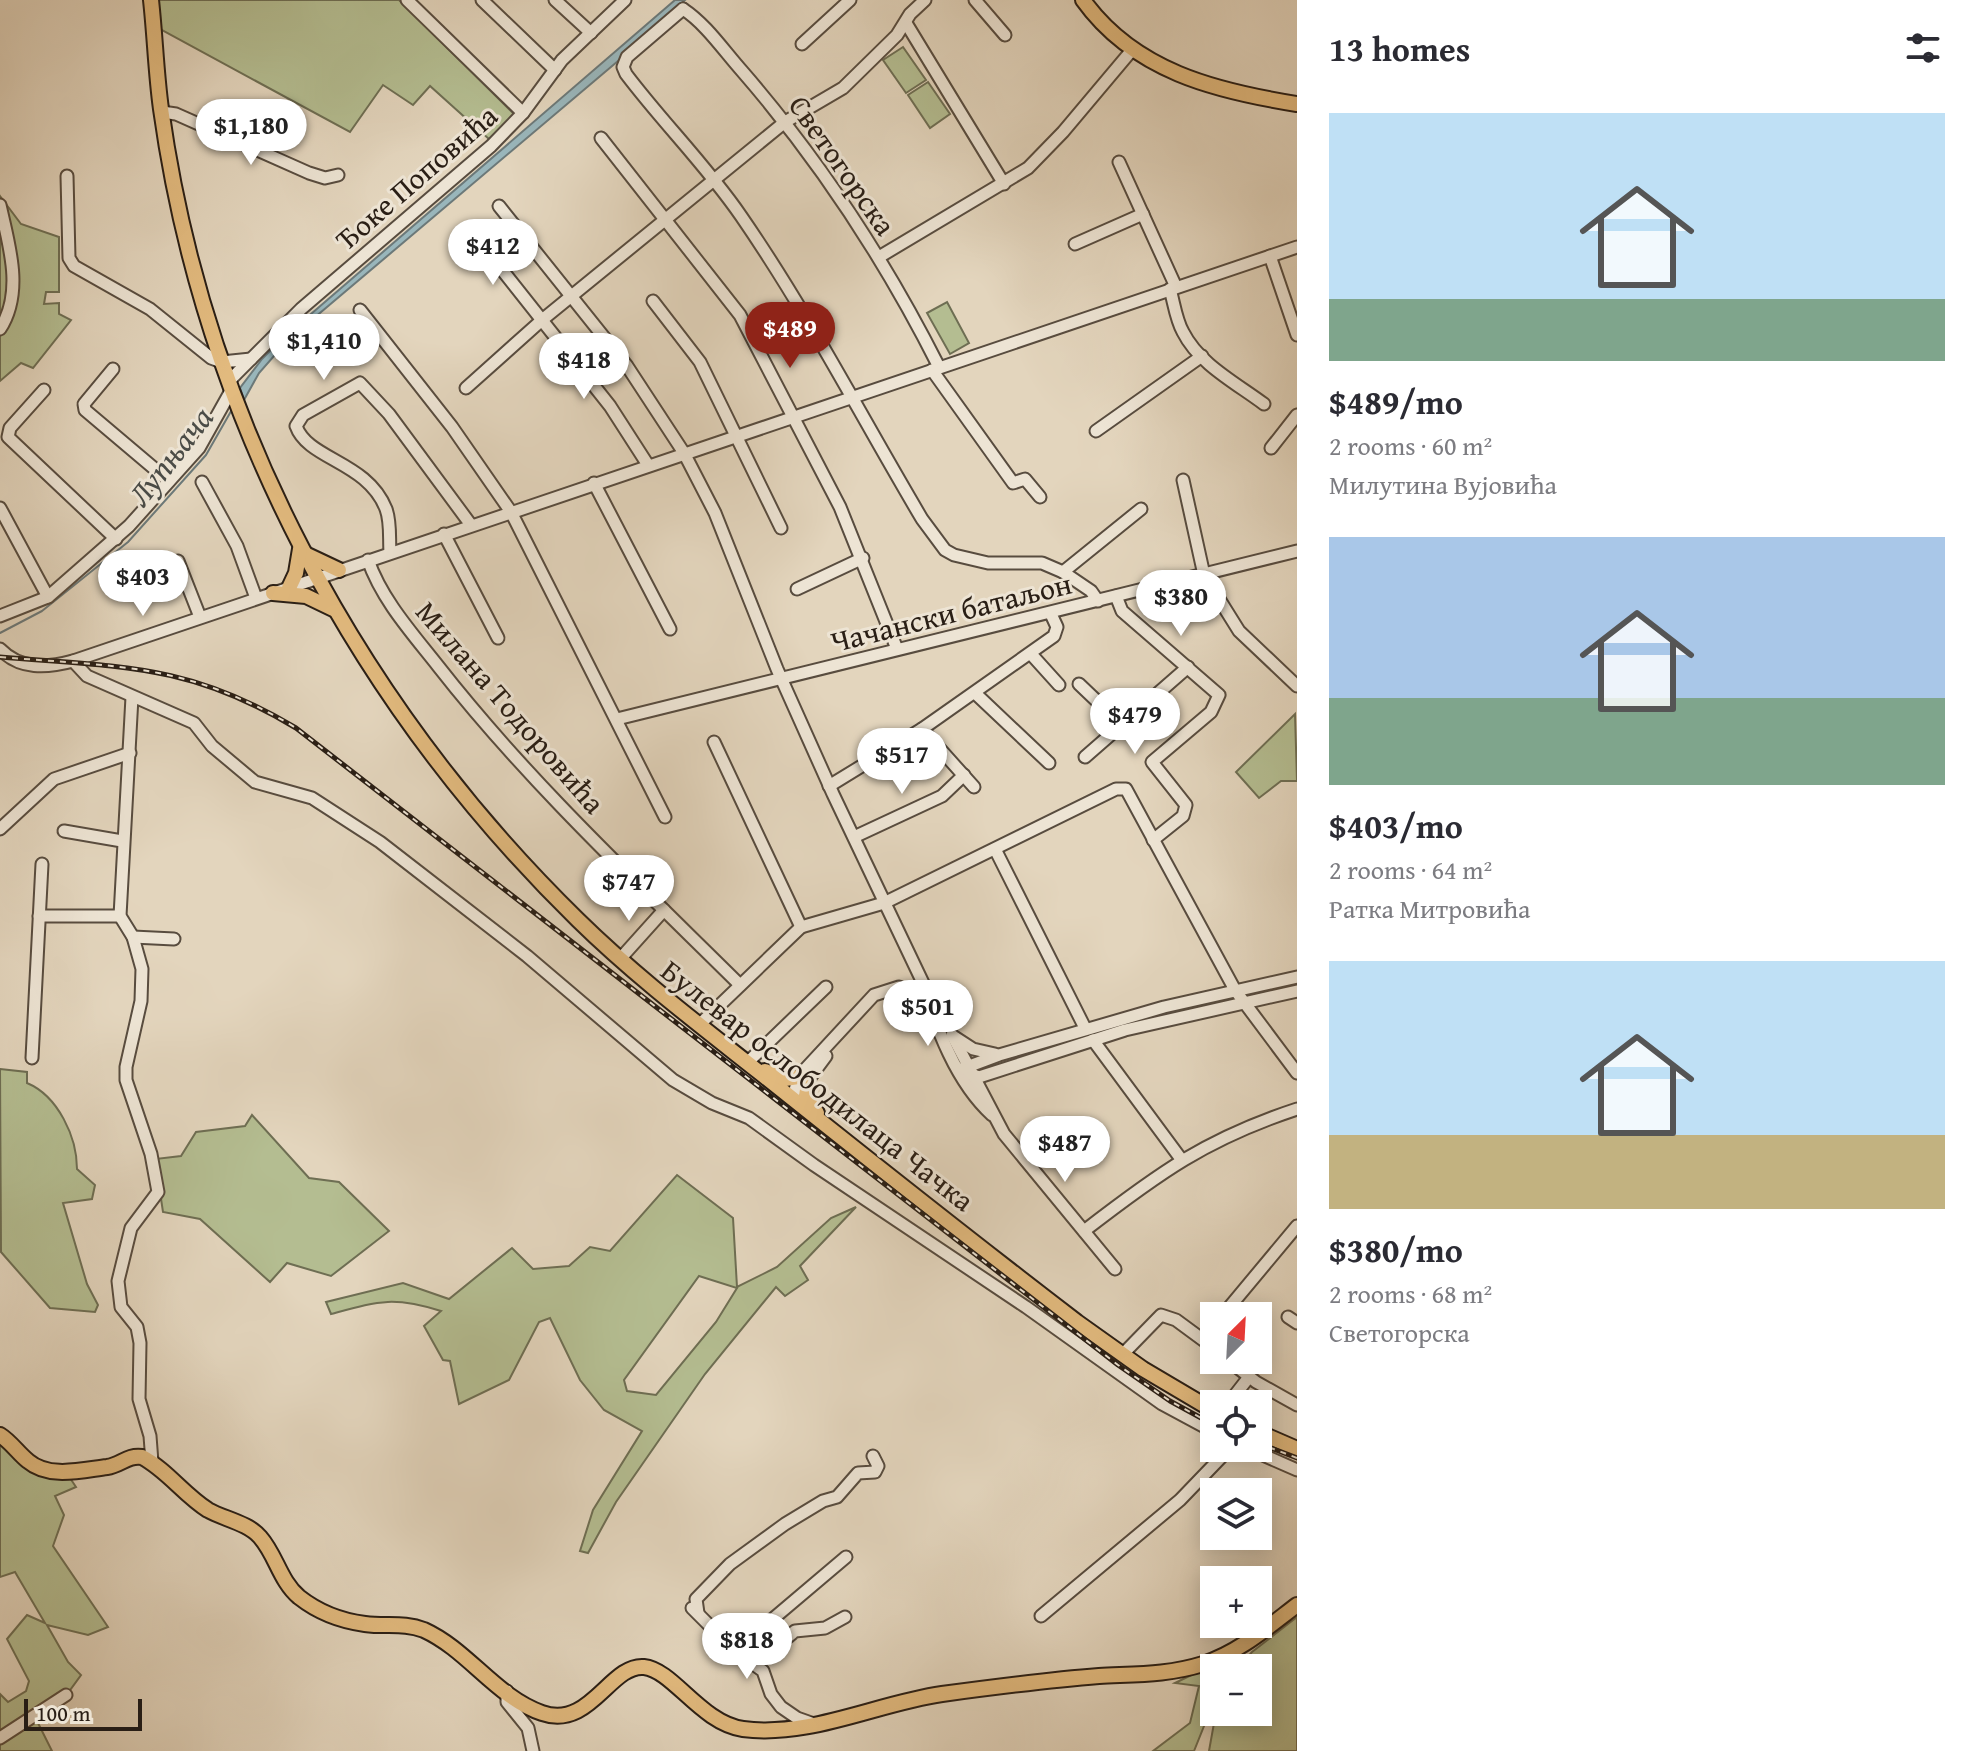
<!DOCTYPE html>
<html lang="en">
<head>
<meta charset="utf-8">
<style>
	:root { --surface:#fff; --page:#f2f2f3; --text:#2b2b33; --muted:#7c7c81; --accent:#8f2418 }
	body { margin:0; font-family:"Gentium Book Plus",serif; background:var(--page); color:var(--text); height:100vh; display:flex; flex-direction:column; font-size:30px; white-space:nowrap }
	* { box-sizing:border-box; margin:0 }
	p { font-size:26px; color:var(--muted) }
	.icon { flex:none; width:44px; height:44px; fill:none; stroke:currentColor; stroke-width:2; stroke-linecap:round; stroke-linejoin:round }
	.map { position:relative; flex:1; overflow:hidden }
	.details { display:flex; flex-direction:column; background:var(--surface); width:680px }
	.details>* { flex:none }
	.needle { width:52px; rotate:24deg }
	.tools { position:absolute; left:1200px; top:1302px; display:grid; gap:16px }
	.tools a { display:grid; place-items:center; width:72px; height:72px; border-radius:0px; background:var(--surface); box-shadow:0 4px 20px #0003; font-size:40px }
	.scale { position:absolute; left:24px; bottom:20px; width:118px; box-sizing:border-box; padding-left:8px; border:4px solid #291e15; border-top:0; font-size:22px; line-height:28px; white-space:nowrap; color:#291e15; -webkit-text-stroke:6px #ede4d4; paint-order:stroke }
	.price { position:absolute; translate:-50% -68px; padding:0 18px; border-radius:28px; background:#fff; color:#222; font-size:26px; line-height:52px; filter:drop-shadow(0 2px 4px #0008) }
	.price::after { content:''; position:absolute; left:50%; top:48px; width:24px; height:18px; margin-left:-12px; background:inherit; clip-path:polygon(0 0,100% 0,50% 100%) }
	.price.selected { background:var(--accent); color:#fff }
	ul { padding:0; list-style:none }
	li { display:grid; align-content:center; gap:16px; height:424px; padding:0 32px }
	li span { display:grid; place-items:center; height:248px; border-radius:0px; color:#555 }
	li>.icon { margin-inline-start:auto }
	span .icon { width:144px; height:144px; fill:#fffc; stroke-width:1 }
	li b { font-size:34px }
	h2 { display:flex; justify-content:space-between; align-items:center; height:96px; padding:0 32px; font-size:34px }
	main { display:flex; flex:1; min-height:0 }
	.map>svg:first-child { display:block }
	.green { fill:#b4bd91; stroke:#6e6e53; stroke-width:2; fill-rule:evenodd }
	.water { fill:#99b6bb; stroke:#6c7979; stroke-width:2 }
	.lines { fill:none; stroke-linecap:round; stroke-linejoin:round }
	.stream { stroke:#6c7979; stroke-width:2 }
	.minor-casing { stroke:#584c3f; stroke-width:15 }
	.major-casing { stroke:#291e15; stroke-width:18 }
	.minor { stroke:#ede4d4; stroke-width:11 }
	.major { stroke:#e2ba7e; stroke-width:14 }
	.rail-casing { stroke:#291e15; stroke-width:5 }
	.rail { stroke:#ede4d4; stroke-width:2; stroke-dasharray:6; stroke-linecap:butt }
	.labels { text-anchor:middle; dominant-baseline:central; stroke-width:6; stroke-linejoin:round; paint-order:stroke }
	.street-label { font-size:30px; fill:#291e15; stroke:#ede4d4 }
	.water-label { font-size:32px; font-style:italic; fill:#4b4c47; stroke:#ede4d4 }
</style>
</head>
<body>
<main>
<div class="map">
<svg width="1297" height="1751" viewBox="0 0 1297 1751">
	<rect width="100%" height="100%" fill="#e3d5bd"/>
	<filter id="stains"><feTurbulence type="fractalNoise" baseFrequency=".0025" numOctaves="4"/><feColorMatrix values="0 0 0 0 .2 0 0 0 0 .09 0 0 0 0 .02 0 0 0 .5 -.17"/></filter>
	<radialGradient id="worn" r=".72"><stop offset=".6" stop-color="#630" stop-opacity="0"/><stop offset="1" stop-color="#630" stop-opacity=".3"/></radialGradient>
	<g class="green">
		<path d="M157,0H399L517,117L490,140L430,86L413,105L383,85L350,132L158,28Z"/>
		<path d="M903,47L926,80L906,93L883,60Z"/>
		<path d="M928,82L950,114L930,128L908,95Z"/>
		<path d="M0,196L21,224L59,237V292H46L44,304L59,303V314L71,320L33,368L21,363L0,381Z"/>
		<path d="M947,302L969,343L950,354L927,313Z"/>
		<path d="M1295,714L1297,781H1281L1259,798L1236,772Z"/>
		<path d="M0,1069L27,1072V1083C58,1096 77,1137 77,1169L95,1185L92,1199L63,1203L87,1284L98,1305L95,1312L50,1308L1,1252Z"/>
		<path d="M252,1115L309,1178L339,1182L389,1231L331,1276L287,1263L270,1282L200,1219L163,1212L155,1159L181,1156L196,1132L245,1126Z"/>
		<path d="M677,1175L733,1218L737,1287L777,1267L831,1218L856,1207L800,1266L808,1280L785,1296L776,1287L705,1374L616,1502L588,1553L580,1551L593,1510L642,1431L604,1410L580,1380L550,1318L539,1322L509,1380L459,1404L450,1361L443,1360L424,1326L441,1311C393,1296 379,1301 331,1314L326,1302L403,1283L449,1299L512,1248L533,1269L569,1266L590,1247L610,1251ZM699,1276L737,1288L716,1322L656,1395L627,1391L624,1380Z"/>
		<path d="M0,1435L20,1460L70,1478L76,1487L55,1496L64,1515L53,1546L108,1627L88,1635L47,1625L68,1662L81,1675L57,1708L38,1723L52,1751H0V1694L8,1702L26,1691L29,1681L7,1639L27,1615L45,1623L15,1572L0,1577Z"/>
		<path d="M1297,1617V1751H1209L1216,1712H1258V1668H1238L1252,1652Z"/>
		<path d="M1208,1667L1214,1671V1701L1194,1751H1153L1190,1723L1199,1686L1175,1683Z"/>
	</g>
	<path class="water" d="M675,0H685L618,61L288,340L259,373L244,400L240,388L262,359L282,339Z"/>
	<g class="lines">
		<path class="stream" d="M0,633L42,611L128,542L206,455L234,406"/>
		<defs>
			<g id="minor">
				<path d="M407,0L523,113"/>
				<path d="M482,0L555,70"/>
				<path d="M555,0L591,33"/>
				<path d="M975,0L1005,35"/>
				<path d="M683,9L627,57L623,67L626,74C663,123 706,165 741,216C808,313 862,418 922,519L945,550L954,555L988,563H1042L1063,572L1091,591L1098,601"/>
				<path d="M683,9C706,24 724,51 742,71C821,162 885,260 939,367"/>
				<path d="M906,23L1004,184"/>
				<path d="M802,44L850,0"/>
				<path d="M162,112L176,114L309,173L325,178L338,175"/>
				<path d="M601,138L740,315L840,507L897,649"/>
				<path d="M1119,162L1176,287"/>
				<path d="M67,176L69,258L74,266L150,309L211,358L222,362L251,359"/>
				<path d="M0,205C9,245 24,292 0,329"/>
				<path d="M499,206L627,366L684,453L715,513L777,669L833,794L923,983C936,1028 956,1082 992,1115"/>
				<path d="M472,232L610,406L648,465"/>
				<path d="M1075,244L1143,214"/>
				<path d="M1270,256L1297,335"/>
				<path d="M879,257L1028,168L1063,132L1132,50"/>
				<path d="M1170,289C1174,303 1176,320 1183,332C1199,364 1236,383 1264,404"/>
				<path d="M653,301L700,362L781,528"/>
				<path d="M360,310L452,427L511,512L665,817"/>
				<path d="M113,369L84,404L85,410L169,481"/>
				<path d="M932,370L1013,483L1025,479L1040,497"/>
				<path d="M229,381L301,309L491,146L523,113L562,60L625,0"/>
				<path d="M466,388L542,320L785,122L843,88L897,35L910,14L925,0"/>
				<path d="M44,390L10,428L8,437L116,539"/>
				<path d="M1096,431L1202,356"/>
				<path d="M1271,448L1297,415"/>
				<path d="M1183,480L1204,575L1239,631L1297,686"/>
				<path d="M202,482L237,546L256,598"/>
				<path d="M594,483L670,629"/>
				<path d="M0,508L48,597"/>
				<path d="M444,534L498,638"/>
				<path d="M390,552C389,539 391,522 386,509C367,461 308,460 296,426L303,415L360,383L389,414L471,525"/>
				<path d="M368,560C382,600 412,633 438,666C528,781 636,882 740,985"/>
				<path d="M160,565L178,561L200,617"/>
				<path d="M1063,572L1141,509"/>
				<path d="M797,589L863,558"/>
				<path d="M1116,596L1122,611L1219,695L1211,712L1152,762L1186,805L1183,816L1153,840"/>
				<path d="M0,616L48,597L129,526L199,448L232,389"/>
				<path d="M0,649C20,670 47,668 73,661L1297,247"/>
				<path d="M1031,654L1059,685"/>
				<path d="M73,661L87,676L194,723L212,746L255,782L312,798L380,842L527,956L673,1080L712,1103L749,1118L814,1165L1026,1307L1162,1404L1214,1432"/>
				<path d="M1079,684L1122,725"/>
				<path d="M976,694L1049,763"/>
				<path d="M132,697L120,916L133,937L142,969L141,1001L126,1067V1080L151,1154L158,1192L131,1228L118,1281L121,1307L137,1327L140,1343L139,1399L150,1436L152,1462"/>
				<path d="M617,719L1297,551"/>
				<path d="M714,742L801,927L884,903L1116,789H1126L1235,990L1297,1073"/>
				<path d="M1085,757L1188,667"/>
				<path d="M829,786L922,729"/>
				<path d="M974,787L922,729L1054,636L1057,627L1051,614"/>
				<path d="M0,829L54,779L130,753"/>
				<path d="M64,831L122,841"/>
				<path d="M854,837L942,796L964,775"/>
				<path d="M995,849L1085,1028"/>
				<path d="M39,916H120"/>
				<path d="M133,937L174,939"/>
				<path d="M620,959L664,910"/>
				<path d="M699,1025L801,927"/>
				<path d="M952,1035L1004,1134L1115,1269"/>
				<path d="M953,1036L973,1049L995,1054"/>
				<path d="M1093,1040L1181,1159"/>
				<path d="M32,1058L42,864"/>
				<path d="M747,1063L826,987"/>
				<path d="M959,1070L979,1077L1125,1030L1297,991"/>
				<path d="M959,1070L999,1055L1164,1007L1297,977"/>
				<path d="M803,1087L826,1056"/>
				<path d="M793,1100L798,1077L874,995L899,987L924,997"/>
				<path d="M1084,1231C1159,1173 1206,1139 1297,1109"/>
				<path d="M1222,1316L1297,1226"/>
				<path d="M1288,1317L1297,1323"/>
				<path d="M1209,1341L1214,1326"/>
				<path d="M1122,1355L1161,1315L1176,1320L1214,1348"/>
				<path d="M1228,1360L1256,1382L1297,1405"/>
				<path d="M1228,1404L1249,1377"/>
				<path d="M1247,1448L1297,1470"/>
				<path d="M692,1608L735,1651L763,1671L771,1694L781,1707L797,1718L814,1724"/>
				<path d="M698,1613L696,1599L730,1564L785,1524L823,1501L837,1497L858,1473L875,1472L878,1466L873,1456"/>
				<path d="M1041,1616L1180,1500L1230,1448"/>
				<path d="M735,1651L846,1557"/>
				<path d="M755,1665L795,1631L825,1628L845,1617"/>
				<path d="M507,1691V1702L528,1728L533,1751"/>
				<path d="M0,1738L66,1695"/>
			</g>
			<g id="major">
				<path d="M151,0C155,36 156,73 161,109C204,418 356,703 578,920C634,975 697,1023 759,1072C864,1156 970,1240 1077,1322L1143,1369L1214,1411"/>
				<path d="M1083,0C1134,71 1215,91 1297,104"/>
				<path d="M303,553L339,570"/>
				<path d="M289,588L296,573L300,549"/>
				<path d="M273,593L306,596L333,609"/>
				<path d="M765,1071L785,1079L798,1077"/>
				<path d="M808,1084L806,1096L817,1113"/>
				<path d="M1258,1432L1297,1449"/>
				<path d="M0,1435C11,1442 18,1453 28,1461C49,1479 82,1470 107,1467C121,1465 127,1455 142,1457C167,1470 184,1495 208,1510C224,1519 248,1523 260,1537C276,1555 280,1581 299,1597C318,1612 342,1621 365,1624C386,1627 404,1622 424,1630C468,1650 496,1697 542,1713C590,1730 610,1664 644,1667C673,1670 701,1723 743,1729C809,1738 878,1703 942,1694C994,1687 1047,1680 1099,1676C1135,1674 1168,1675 1203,1664C1238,1653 1268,1627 1297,1605"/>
			</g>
		</defs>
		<use href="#minor" class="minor-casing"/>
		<use href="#major" class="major-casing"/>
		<use href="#minor" class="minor"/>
		<use href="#major" class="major"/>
		<defs>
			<g id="rail">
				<path d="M0,657C120,667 188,663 296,728L1118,1365L1170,1401L1214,1425"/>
				<path d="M1258,1443L1297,1458"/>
			</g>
		</defs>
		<use href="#rail" class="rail-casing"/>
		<use href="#rail" class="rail"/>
	</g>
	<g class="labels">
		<g class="street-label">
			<text transform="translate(843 165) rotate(55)">Светогорска</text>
			<text transform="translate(416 177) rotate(-41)">Ђоке Поповића</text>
			<text transform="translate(951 612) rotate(-14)">Чачански батаљон</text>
			<text transform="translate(511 707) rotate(49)">Милана Тодоровића</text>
			<text transform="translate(818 1085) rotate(38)">Булевар ослободилаца Чачка</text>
		</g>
		<g class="water-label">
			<text transform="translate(170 456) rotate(-52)">Лупњача</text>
		</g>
	</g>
	<rect width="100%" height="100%" filter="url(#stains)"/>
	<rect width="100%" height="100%" fill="url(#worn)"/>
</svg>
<div class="tools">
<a><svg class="needle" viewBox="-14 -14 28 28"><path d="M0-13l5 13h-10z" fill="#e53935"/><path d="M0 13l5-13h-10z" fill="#7c7c81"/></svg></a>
<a><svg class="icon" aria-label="locate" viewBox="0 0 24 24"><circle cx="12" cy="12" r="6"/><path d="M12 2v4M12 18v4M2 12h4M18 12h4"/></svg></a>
<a><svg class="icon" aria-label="layers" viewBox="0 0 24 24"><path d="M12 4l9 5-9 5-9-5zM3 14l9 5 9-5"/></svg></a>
<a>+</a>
<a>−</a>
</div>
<div class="scale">100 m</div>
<b class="price" style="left:251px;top:167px">$1,180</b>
<b class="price" style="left:493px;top:287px">$412</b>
<b class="price selected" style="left:790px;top:370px">$489</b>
<b class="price" style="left:324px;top:382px">$1,410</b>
<b class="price" style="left:584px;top:401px">$418</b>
<b class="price" style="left:143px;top:618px">$403</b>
<b class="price" style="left:1181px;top:638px">$380</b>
<b class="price" style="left:1135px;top:756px">$479</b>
<b class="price" style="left:902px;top:796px">$517</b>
<b class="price" style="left:629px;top:923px">$747</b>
<b class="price" style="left:928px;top:1048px">$501</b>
<b class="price" style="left:1065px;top:1184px">$487</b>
<b class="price" style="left:747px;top:1681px">$818</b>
</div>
<section class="details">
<h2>13 homes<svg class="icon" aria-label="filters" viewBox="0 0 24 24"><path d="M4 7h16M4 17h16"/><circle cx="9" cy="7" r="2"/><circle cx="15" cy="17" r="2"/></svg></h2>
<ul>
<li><span style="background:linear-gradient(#bfe0f5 75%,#7fa58c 0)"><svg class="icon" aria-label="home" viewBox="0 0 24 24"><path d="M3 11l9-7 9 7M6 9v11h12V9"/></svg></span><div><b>$489/mo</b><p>2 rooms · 60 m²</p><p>Милутина Вујовића</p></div></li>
<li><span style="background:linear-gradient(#a9c7e8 65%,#7fa58c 0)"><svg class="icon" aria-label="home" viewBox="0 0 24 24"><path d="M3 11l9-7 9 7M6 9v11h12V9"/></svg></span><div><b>$403/mo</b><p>2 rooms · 64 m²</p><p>Ратка Митровића</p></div></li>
<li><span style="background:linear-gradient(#bfe0f5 70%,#c2b280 0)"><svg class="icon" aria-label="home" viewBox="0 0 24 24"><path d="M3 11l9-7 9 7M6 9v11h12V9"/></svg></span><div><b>$380/mo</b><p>2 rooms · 68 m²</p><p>Светогорска</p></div></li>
</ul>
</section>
</main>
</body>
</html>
